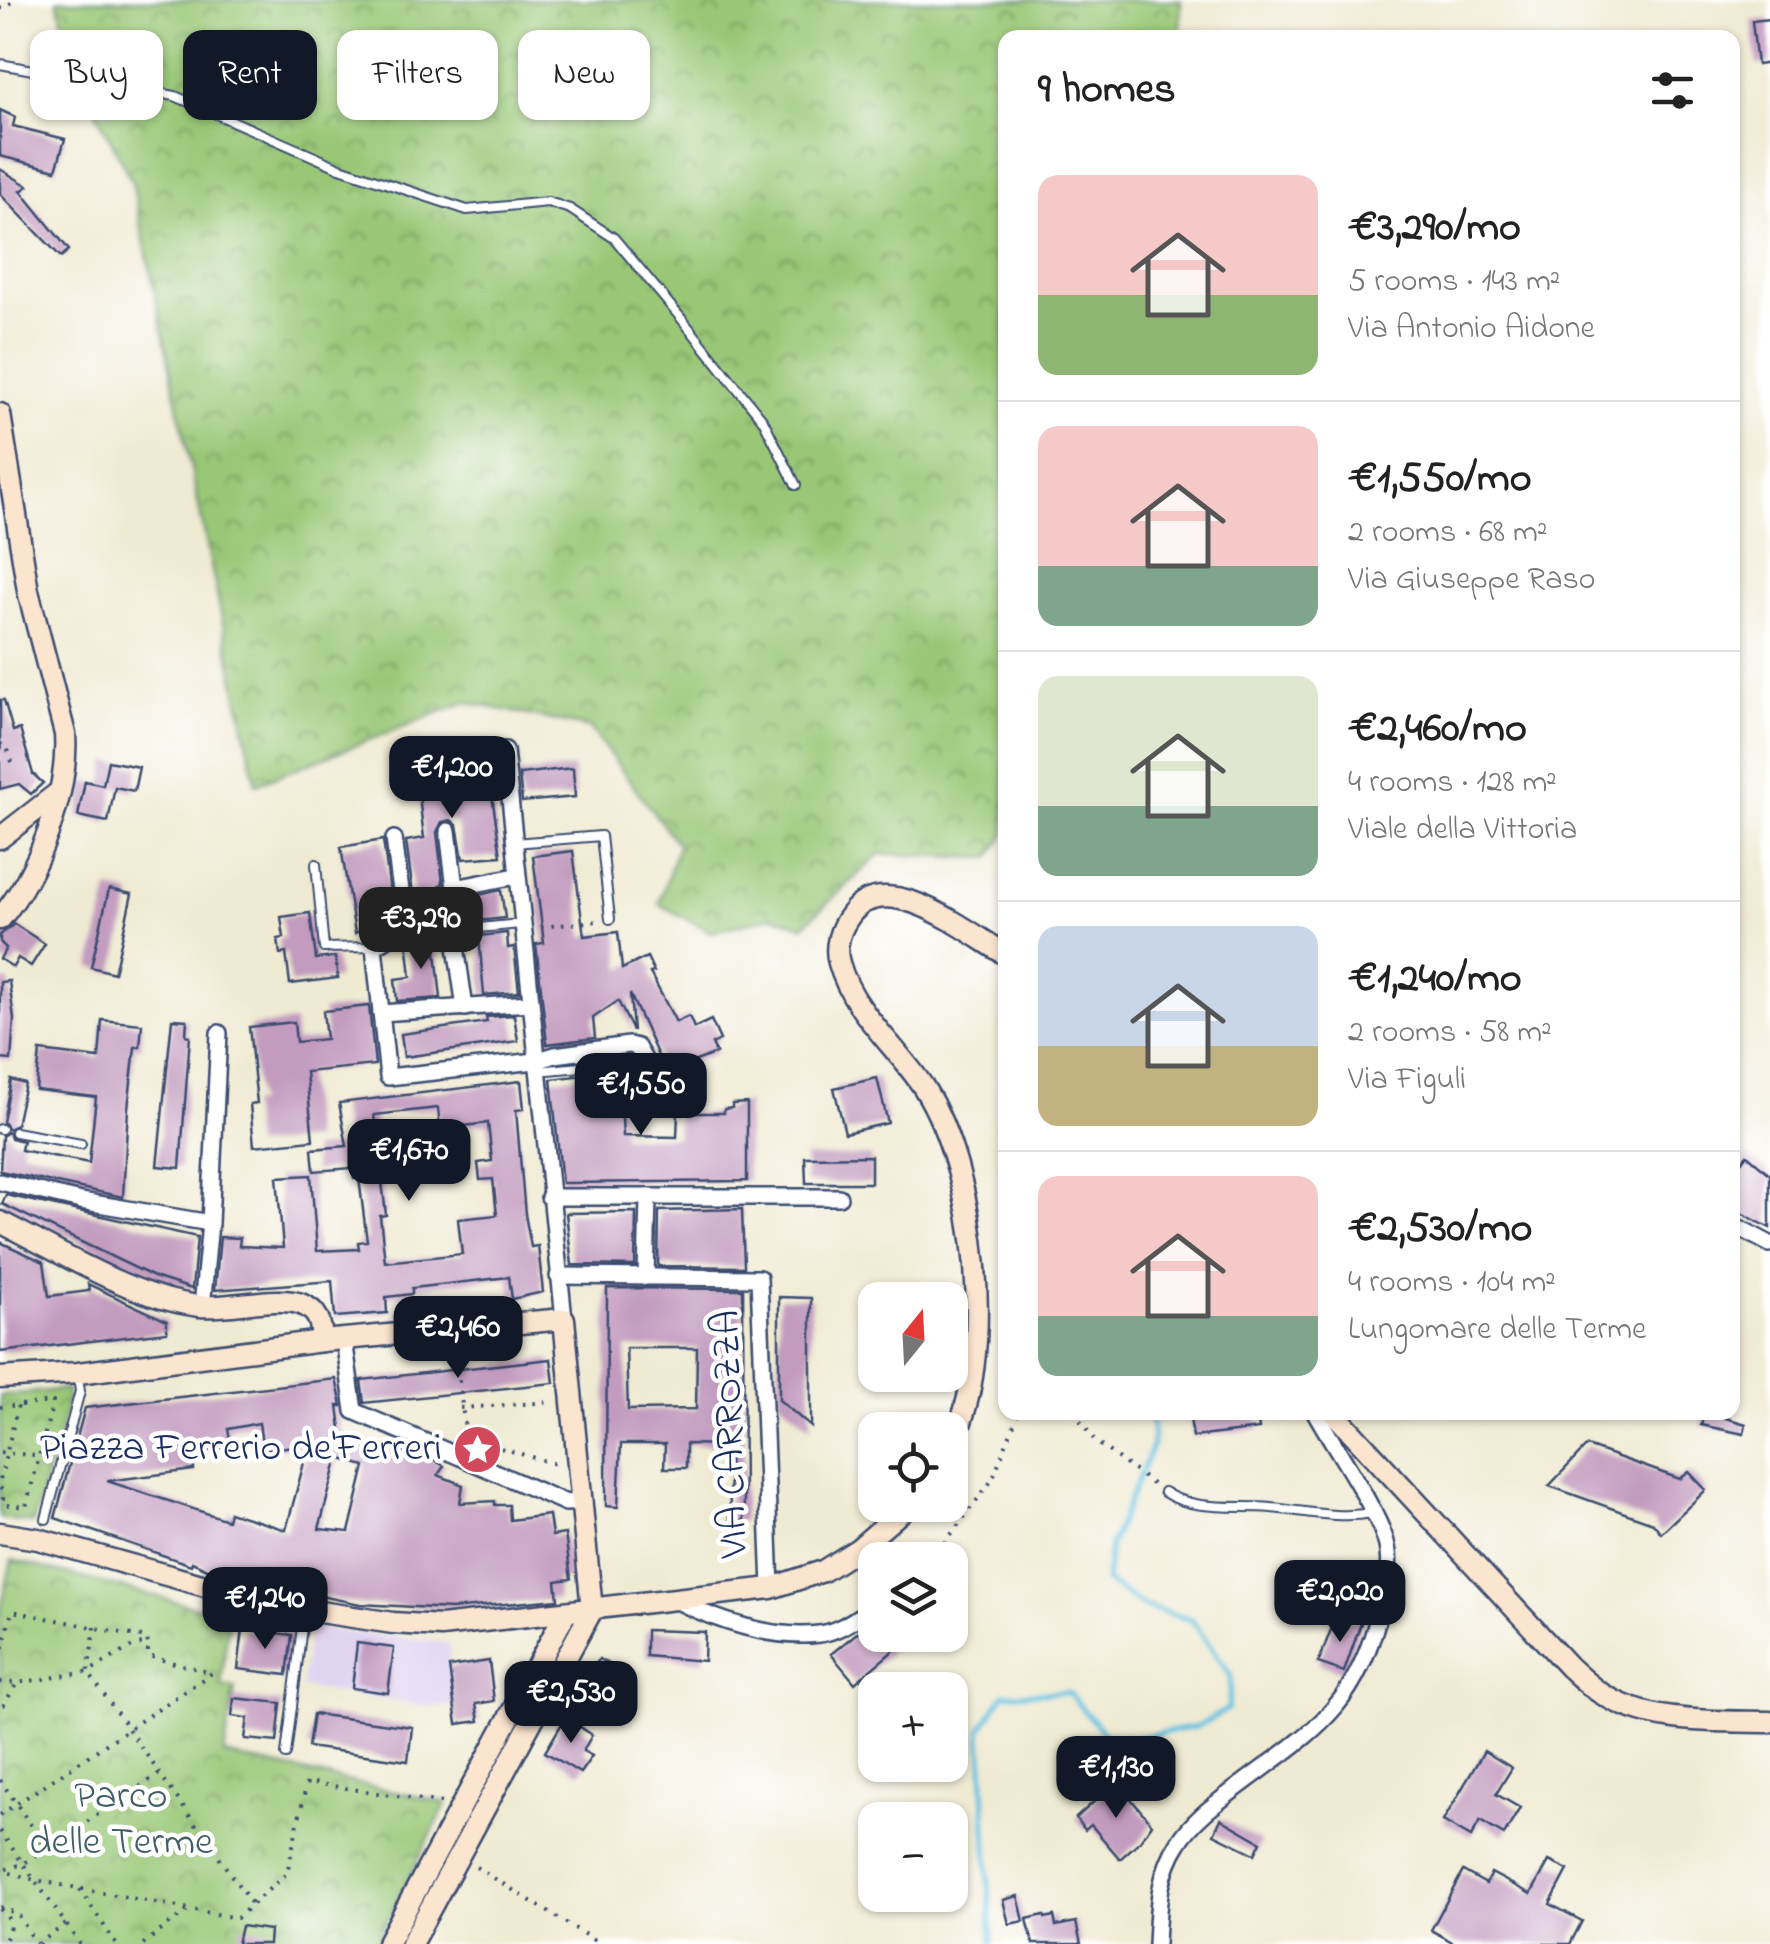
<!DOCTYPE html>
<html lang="en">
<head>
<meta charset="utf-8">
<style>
	:root { --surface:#fff; --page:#f6f6f6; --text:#222; --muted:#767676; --line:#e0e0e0; --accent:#111827 }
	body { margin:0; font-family:"Indie Flower",sans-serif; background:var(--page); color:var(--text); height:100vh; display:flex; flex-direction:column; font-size:38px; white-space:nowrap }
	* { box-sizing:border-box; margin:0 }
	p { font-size:32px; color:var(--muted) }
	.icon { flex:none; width:55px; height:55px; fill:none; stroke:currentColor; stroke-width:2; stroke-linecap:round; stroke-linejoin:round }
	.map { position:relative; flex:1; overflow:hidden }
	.panel { position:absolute; left:998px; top:30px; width:742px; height:1390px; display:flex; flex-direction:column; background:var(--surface); border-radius:20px; box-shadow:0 2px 8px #0004 }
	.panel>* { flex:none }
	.banner { position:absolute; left:30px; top:30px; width:818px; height:90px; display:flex; gap:20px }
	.needle { width:65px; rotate:18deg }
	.tools { position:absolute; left:858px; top:1282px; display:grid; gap:20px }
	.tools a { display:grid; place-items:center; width:110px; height:110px; border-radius:20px; background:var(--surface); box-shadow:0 2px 8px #0004; font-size:50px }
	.price { position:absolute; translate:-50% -85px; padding:0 22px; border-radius:20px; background:var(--accent); color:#fff; font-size:32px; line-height:65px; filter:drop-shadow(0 2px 5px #0008) }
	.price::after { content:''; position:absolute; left:50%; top:60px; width:30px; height:22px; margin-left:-15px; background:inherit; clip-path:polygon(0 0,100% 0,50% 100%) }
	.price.selected { background:#222; color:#fff }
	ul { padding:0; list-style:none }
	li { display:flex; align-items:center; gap:30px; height:250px; padding:0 40px }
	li+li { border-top:2px solid var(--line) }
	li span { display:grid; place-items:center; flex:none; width:280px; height:200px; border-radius:20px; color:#555 }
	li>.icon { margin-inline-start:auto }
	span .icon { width:120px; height:120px; fill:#fffc; stroke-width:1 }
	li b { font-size:42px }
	h2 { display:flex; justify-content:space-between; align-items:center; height:120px; padding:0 40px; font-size:42px }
	.chip { padding:0 35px; border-radius:20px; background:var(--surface); box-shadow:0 2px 8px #0004; font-size:35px; line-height:90px }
	.chip.selected { background:var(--accent); color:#fff }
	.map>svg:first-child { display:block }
	.built { fill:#e1d4f3 }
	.park { fill:url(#park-crowns); stroke:#5a7b6a; stroke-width:2.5 }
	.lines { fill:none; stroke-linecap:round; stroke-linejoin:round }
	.stream { stroke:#62c1e0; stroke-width:5 }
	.building { fill:#c29bbf; fill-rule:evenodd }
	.lane-casing { stroke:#3b4b6f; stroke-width:12 }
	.street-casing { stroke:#3b4b6f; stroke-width:20 }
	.secondary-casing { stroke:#3b4b6f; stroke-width:25 }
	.path { stroke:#3b4b6f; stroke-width:4; stroke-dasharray:2.5 8; stroke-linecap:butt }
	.lane { stroke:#fff; stroke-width:8 }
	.street { stroke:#fff; stroke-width:15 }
	.secondary { stroke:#fce5cf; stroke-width:20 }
	.labels { text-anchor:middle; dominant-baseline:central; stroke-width:9; stroke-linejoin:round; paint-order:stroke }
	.street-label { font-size:40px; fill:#1b2f5e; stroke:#fff }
	.poi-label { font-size:40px; fill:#1b2f5e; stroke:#fff; text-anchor:end }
	.park-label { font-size:40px; fill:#415d65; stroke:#fff }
</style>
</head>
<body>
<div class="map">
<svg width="1770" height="1944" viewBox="0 0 1770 1944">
	<defs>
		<pattern id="park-crowns" width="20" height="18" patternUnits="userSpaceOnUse" patternTransform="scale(2.5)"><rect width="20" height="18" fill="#99c776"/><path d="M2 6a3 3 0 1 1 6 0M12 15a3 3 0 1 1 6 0" fill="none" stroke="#7ca264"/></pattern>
	</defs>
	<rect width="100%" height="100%" fill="#fff"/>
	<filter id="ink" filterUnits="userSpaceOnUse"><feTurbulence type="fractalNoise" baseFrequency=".01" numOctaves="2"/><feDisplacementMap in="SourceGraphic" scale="20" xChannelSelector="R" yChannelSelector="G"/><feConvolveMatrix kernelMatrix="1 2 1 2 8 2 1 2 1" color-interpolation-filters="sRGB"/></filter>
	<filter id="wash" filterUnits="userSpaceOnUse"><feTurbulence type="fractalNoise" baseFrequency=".0048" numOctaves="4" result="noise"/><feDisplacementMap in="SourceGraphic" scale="40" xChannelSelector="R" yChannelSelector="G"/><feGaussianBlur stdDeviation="2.25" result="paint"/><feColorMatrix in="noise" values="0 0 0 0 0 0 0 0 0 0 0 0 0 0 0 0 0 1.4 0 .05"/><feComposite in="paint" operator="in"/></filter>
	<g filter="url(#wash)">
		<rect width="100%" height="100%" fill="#efead2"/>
		<path class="built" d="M310,1625L328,1630L450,1643L449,1667L454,1706L432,1707L301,1687Z"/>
		<g class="park">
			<path d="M57,0H1181L1180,37L1005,38V835L990,858L880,854L803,926L773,916L711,932L659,904L678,845L590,728L466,702L256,784L132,182L79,78Z"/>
			<path d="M67,1389V1406L33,1523L0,1518V1396Z"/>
			<path d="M12,1560L229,1615L221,1686L235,1688L224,1755L447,1803L375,1944H0V1612Z"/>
		</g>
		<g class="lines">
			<path class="stream" d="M992,1944L981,1729L1004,1694L1068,1692L1111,1742L1196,1727L1228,1709L1231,1676L1192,1620L1144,1606L1106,1582L1110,1546L1153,1444L1151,1412"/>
		</g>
		<g id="blocks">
			<g class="building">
				<path d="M1770,19V63L1757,65L1752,21Z"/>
				<path d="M49,84L116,93L113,112L45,102Z"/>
				<path d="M0,110L15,117L13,126L65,139L56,170L0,156Z"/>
				<path d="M0,169L28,186L21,191L69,250L61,257L0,194Z"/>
				<path d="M0,700H4L13,731L20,729L33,774L43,783L31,794L19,784L0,789Z"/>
				<path d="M108,761L139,767L134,791L115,787L108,822L78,816L85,781L103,785Z"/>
				<path d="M487,762L501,856L463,859L457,825L451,820L442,822L437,832L443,883L422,900L414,901L406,841L424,838L416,770Z"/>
				<path d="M573,768L575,797L522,802L519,774Z"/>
				<path d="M383,840L393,914L355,933L341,847Z"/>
				<path d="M573,851L584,936L618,932L622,969L647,957L654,972L650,973L676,1022L689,1016L694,1028L711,1020L720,1040L712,1044L716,1053L691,1063L696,1074L686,1079L688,1082L673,1089L630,994L633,1031L618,1001L593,1018L595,1038L547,1044L536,944L544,943L533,856Z"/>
				<path d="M109,889L132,894L114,973L91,967Z"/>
				<path d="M501,890L505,918L468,922L465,898Z"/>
				<path d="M310,913L316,959L335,957L338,978L290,984L286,953L280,954L278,939L284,938L281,917Z"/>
				<path d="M14,924L45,944L31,966L18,958L13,967L0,959L6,948L0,942V935Z"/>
				<path d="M507,933L508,948L514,947L519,992L484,995L479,936Z"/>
				<path d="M434,934L441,998L397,1001L395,979L411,977L407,940Z"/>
				<path d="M9,981L14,1019L11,1060L0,1059V982Z"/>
				<path d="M369,1006L375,1065L306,1072L313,1140L254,1146L250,1104L257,1103L249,1027L294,1022L296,1042L326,1039L323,1011Z"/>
				<path d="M514,1015L518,1041L404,1057L401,1034L487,1022L486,1017Z"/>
				<path d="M172,1019L187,1020L186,1035L190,1036L180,1168L157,1166Z"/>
				<path d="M102,1020L142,1024L140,1047H135L128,1108L123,1197L0,1171L2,1136L8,1132L11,1138L23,1141L21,1150L89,1163L96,1097L36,1090L40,1051L99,1058Z"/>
				<path d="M635,1069L637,1099L621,1100L623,1136L677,1137L678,1113H724V1109L732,1108V1104L747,1103V1181L562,1183L551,1079Z"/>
				<path d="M877,1078L888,1123L845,1133L834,1088Z"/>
				<path d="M11,1080L25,1084L16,1125L8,1129L3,1122Z"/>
				<path d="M521,1081L524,1109L516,1110L525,1214L531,1247L538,1246L543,1292L512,1299L509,1277L412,1288V1294L386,1297L387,1313L335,1317L332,1281L215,1290L220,1237L240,1238L239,1246L283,1248L277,1177L311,1175L317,1251L359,1249L358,1242L367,1241L359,1178H354L352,1168L314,1171L312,1149L347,1146L339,1103ZM438,1108L440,1129L488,1123L492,1161L478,1163L480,1180L493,1179L497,1215L458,1219L462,1254L385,1262L380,1216L386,1215L374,1115Z"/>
				<path d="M1747,1155L1770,1174V1228L1732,1208V1172Z"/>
				<path d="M871,1156V1183H806L805,1157Z"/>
				<path d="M6,1195L197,1237L192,1289L154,1277L2,1204Z"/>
				<path d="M742,1209L744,1267L658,1266L659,1211Z"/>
				<path d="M636,1212L635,1266L572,1265L566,1213Z"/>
				<path d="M0,1242L44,1262L49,1296L89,1291L88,1284L167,1321V1332L0,1352Z"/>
				<path d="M607,1288L743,1289L744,1521H730L729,1445L686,1444V1468H664L665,1444H621L618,1507L606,1506ZM626,1348H697L696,1409L628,1410Z"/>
				<path d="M779,1297L811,1298V1427L779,1400Z"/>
				<path d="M551,1359L554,1383L364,1403L361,1380Z"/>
				<path d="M336,1379L342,1406H338L342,1436L434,1460L444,1466L438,1475L463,1485L460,1503L495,1501V1505H509L510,1520L549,1515L552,1536L565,1534L571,1579L556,1581L558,1599L451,1609L360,1604L225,1577L192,1562L191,1565L55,1518L85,1408ZM259,1423L263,1450L309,1444L286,1530L229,1512L227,1520L107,1481L194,1470L192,1454L231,1446L228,1429ZM338,1458L365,1466L349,1532L319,1529Z"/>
				<path d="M1189,1412H1257L1259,1429L1193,1437Z"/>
				<path d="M1705,1412L1746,1424L1744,1434L1701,1425Z"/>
				<path d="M1587,1446L1680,1479L1689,1472L1706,1490L1661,1533L1653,1523L1549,1486Z"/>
				<path d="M1362,1620L1344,1672L1318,1663L1334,1622Z"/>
				<path d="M868,1624L875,1635H912L855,1683L831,1654Z"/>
				<path d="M243,1629L292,1635L287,1675L238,1669Z"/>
				<path d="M646,1630L705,1632L704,1661L646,1656Z"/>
				<path d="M357,1643L394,1648L388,1693L352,1688Z"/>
				<path d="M599,1659L621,1670L619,1696L631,1702L623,1720L584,1700L581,1692Z"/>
				<path d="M489,1661L494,1701L476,1704L479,1721L457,1724L449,1667Z"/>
				<path d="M234,1698L281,1703L277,1742L245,1739L248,1718L232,1716Z"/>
				<path d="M313,1714L412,1727L408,1761L308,1747Z"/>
				<path d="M564,1720H570L592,1735L583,1751L592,1756L580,1773L545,1752Z"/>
				<path d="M1484,1751L1512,1768L1496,1794L1520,1808L1504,1835L1480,1821L1471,1837L1443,1821Z"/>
				<path d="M1120,1786L1152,1824L1140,1841L1120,1859L1091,1825L1085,1830L1076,1818L1098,1798Z"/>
				<path d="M1221,1819L1261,1842L1255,1854L1214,1834Z"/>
				<path d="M1549,1861L1568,1870L1550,1904L1582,1921L1570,1944H1456L1431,1930L1463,1871L1486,1884L1491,1873L1531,1894Z"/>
				<path d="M1018,1896L1024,1921L1009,1924L1003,1900Z"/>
				<path d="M1044,1915L1045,1918L1054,1916L1056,1926L1076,1922L1081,1944H1033L1027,1919Z"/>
				<path d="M241,1926L270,1930L269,1944H237Z"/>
			</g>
		</g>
	</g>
	<g filter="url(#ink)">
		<use href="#blocks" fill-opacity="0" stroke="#3b4b6f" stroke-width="2.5"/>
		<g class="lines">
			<defs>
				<g id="lane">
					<path d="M0,64L175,96L340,168L467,210L548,202L570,209L614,238L685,323L763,420L796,485"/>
					<path d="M427,755L505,750"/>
					<path d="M514,843L601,836L610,919"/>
					<path d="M316,864L324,948L374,947"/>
					<path d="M455,903L458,930L521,924"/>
					<path d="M537,1071L626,1063"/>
					<path d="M0,1129H1"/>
					<path d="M15,1132L81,1144"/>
					<path d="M1164,1492C1193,1512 1238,1505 1271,1508C1306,1511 1337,1519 1372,1513"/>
					<path d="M46,1519L80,1391L78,1377"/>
					<path d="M286,1754L304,1611"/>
				</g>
				<g id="street">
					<path d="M505,750L564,1319"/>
					<path d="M448,831L455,888"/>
					<path d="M394,839L406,927"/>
					<path d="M516,876L455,888L406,927L374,947L388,1077L536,1061L555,1055L629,1045L637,1047L663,1093"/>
					<path d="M456,946L465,1008"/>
					<path d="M381,1013L530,1003"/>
					<path d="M0,1182L81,1201L210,1223"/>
					<path d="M549,1197H839"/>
					<path d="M1732,1224L1770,1244"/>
					<path d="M558,1276L759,1278L771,1588"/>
					<path d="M646,1277L648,1197"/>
					<path d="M202,1307L210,1223L219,1033"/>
					<path d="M344,1339L354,1411L566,1503L584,1501"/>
					<path d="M675,1600C715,1620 773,1640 819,1634C839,1632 858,1617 875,1606"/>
					<path d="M1156,1944C1158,1907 1158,1874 1179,1842C1193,1820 1214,1805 1234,1790C1310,1732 1354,1713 1379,1614C1384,1592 1392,1569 1387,1546C1380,1513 1333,1445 1315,1412"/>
				</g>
				<g id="secondary">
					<path d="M0,414L28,591L65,734C69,793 38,874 0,919"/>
					<path d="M0,838L59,792"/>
					<path d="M0,1222C59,1251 134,1299 200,1306C228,1309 278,1295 301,1304C319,1311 321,1323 322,1341"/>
					<path d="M0,1378L78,1373L322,1341L564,1319L592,1610"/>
					<path d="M1333,1412L1569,1667C1578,1675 1588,1685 1599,1692C1648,1725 1713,1721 1770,1722"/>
					<path d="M950,1447C998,1358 977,1172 924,1088C897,1046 853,1013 839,963C834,946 840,928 851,914C886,866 969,933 1005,954"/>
					<path d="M0,1533L38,1539L273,1605L393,1623L441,1626L771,1588L823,1571L858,1549L909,1505"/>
					<path d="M387,1944L565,1614"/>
					<path d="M411,1944L592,1610"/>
				</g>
			</defs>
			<use href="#lane" class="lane-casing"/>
			<use href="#street" class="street-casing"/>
			<use href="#secondary" class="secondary-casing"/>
			<g class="path">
				<path d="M0,9L17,0"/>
				<path d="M0,744L7,747L13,765"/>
				<path d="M0,747V754"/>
				<path d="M438,922L441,942"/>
				<path d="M541,927L597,921"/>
				<path d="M455,1349L466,1438L559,1465"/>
				<path d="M0,1407L53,1402L26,1507L0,1504"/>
				<path d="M460,1408L553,1402"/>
				<path d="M1074,1412L1096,1442L1155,1486"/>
				<path d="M0,1453L52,1456"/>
				<path d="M0,1480L18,1405"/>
				<path d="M0,1488L3,1491V1505"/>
				<path d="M932,1560L992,1480L1019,1412"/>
				<path d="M95,1627L88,1672L251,1903"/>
				<path d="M0,1658L12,1611L147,1638L148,1645L136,1644L88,1672L17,1683L0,1711"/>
				<path d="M0,1682L17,1683"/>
				<path d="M0,1780L46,1847"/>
				<path d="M0,1815L212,1673L148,1656V1645"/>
				<path d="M0,1831L80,1944"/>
				<path d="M476,1867L600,1944"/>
				<path d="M6,1869L23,1864L159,1774"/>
				<path d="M0,1870L35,1880L237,1918L287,1873L307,1782L442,1803"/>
				<path d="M80,1889L116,1944"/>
				<path d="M0,1907L18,1914L36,1944"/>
				<path d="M0,1909C14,1921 11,1930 3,1944"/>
				<path d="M38,1944L66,1924"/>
				<path d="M143,1944L187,1911"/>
			</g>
			<use href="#lane" class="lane"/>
			<use href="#street" class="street"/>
			<use href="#secondary" class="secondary"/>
		</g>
	</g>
	<defs>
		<symbol id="sight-disc" viewBox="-11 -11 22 22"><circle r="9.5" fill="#d1495b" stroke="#fff"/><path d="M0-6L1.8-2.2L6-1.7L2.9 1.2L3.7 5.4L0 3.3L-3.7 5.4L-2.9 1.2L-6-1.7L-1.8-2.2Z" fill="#fff"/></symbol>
	</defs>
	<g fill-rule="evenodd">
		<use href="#sight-disc" x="450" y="1422" width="55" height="55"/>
	</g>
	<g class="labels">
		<g class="street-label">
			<text transform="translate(732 1434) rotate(-92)">VIA CARROZZA</text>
		</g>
		<g class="poi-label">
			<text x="442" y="1449">Piazza Ferrerio de'Ferreri</text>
		</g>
		<g class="park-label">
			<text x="121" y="1797">Parco<tspan x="121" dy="46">delle Terme</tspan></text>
		</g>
	</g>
</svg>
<div class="tools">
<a><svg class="needle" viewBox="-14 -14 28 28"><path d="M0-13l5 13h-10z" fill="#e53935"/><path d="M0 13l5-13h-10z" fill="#767676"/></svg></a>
<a><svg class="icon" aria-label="locate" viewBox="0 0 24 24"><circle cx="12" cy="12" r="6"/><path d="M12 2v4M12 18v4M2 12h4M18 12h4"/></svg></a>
<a><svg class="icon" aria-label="layers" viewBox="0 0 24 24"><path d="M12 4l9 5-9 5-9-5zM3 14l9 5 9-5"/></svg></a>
<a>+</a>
<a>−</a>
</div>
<b class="price" style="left:452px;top:821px">€1,200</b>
<b class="price selected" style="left:421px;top:972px">€3,290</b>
<b class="price" style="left:641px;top:1138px">€1,550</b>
<b class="price" style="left:409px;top:1204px">€1,670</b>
<b class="price" style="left:458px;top:1381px">€2,460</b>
<b class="price" style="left:1340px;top:1645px">€2,020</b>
<b class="price" style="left:265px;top:1652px">€1,240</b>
<b class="price" style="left:571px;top:1746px">€2,530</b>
<b class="price" style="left:1116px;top:1821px">€1,130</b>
<div class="banner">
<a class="chip">Buy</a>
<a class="chip selected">Rent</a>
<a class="chip">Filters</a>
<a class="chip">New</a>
</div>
<section class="panel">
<h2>9 homes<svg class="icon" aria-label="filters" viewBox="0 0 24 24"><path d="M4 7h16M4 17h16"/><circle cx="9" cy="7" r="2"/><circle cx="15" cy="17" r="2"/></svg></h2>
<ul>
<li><span style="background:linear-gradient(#f6c9c9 60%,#8fb573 0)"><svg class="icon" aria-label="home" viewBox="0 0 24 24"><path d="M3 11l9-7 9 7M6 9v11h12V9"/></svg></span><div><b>€3,290/mo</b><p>5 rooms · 143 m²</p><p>Via Antonio Aidone</p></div></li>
<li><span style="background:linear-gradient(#f6c9c9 70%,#7fa58c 0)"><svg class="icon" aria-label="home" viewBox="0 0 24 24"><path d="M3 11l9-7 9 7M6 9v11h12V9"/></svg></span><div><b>€1,550/mo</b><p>2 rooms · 68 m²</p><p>Via Giuseppe Raso</p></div></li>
<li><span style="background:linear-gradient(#dfe7d0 65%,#7fa58c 0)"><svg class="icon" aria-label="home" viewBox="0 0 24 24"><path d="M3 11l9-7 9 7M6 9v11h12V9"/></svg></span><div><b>€2,460/mo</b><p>4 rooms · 128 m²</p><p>Viale della Vittoria</p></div></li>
<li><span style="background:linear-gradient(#c9d6e8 60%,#c2b280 0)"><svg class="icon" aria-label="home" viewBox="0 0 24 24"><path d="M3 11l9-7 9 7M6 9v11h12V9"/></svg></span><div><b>€1,240/mo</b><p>2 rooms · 58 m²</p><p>Via Figuli</p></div></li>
<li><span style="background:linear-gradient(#f6c9c9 70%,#7fa58c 0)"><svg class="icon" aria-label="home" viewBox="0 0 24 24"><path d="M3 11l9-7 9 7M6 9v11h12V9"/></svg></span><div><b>€2,530/mo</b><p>4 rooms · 104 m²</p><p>Lungomare delle Terme</p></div></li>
</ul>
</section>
</div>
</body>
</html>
